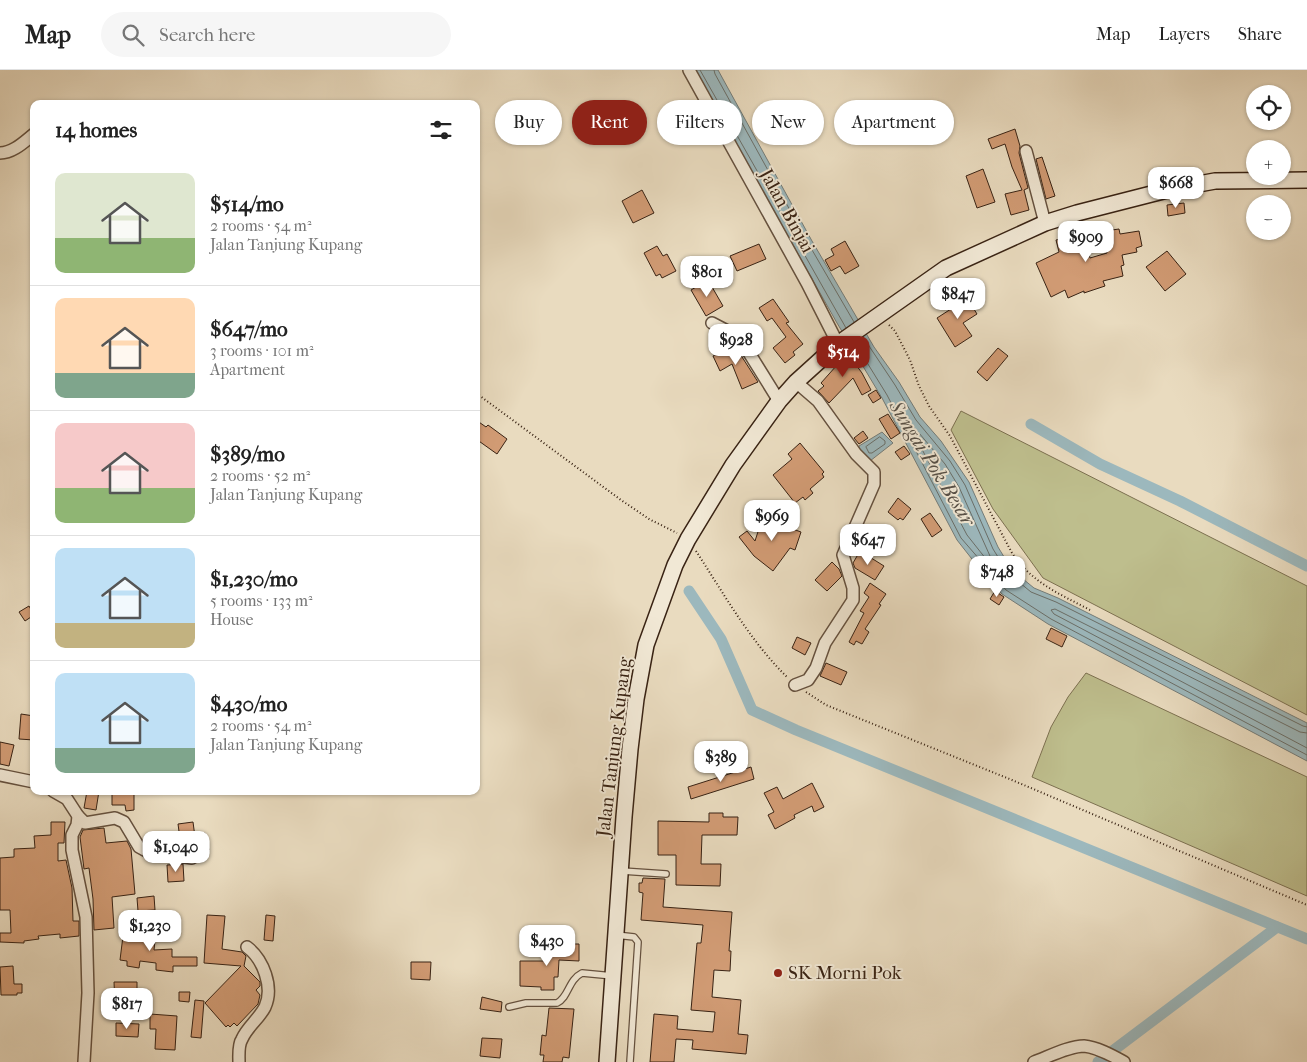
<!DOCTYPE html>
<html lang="en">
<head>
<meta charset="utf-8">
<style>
	:root { --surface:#fff; --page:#f6f6f6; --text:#222; --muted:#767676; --line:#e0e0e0; --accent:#8f2418 }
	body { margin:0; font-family:"IM FELL French Canon",serif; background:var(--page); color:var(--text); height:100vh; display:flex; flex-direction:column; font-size:19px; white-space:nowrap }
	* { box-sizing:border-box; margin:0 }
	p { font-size:16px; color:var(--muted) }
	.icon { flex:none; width:28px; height:28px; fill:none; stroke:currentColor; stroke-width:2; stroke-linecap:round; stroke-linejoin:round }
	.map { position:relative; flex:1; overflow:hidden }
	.details { position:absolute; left:30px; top:30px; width:450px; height:695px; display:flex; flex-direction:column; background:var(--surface); border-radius:10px; box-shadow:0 1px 4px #0004 }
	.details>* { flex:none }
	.hud { position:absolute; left:495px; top:30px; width:475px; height:45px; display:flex; gap:10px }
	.controls { position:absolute; left:1246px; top:15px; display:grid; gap:10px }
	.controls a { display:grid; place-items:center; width:45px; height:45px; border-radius:50%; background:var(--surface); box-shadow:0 1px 4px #0004; font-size:25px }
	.price { position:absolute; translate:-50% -42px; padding:0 11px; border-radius:10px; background:#fff; color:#222; font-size:16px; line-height:32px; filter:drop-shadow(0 1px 2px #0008) }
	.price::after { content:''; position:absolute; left:50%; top:30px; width:15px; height:11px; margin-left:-8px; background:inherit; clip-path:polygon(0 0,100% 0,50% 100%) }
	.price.current { background:var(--accent); color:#fff }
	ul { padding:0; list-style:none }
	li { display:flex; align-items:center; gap:15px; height:125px; padding:0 25px }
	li+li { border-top:1px solid var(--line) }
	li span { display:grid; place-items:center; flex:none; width:140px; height:100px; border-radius:10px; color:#555 }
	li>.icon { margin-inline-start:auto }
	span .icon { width:60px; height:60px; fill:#fffc; stroke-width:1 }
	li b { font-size:21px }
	h2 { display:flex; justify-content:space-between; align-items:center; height:60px; padding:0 25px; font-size:21px }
	.tag { padding:0 18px; border-radius:22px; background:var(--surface); box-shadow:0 1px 4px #0004; font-size:18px; line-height:45px }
	.tag.current { background:var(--accent); color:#fff }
	header { display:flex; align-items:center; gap:30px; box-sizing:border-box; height:70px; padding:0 25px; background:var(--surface); border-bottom:1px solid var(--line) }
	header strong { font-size:24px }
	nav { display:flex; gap:28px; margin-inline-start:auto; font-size:18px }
	.search { width:350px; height:45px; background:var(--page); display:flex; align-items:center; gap:12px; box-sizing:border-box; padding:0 18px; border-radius:28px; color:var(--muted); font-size:19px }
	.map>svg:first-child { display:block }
	.green { fill:#bebe8d; stroke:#7c7050 }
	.water { fill:#9cb8bd; stroke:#747c79 }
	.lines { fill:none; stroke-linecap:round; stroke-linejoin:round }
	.shore { stroke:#6a6e68; stroke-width:1 }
	.canal { stroke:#9cb8bd; stroke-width:11 }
	.building { fill:#d19b74; stroke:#392314 }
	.lane-casing { stroke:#65513f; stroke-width:8 }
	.street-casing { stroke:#65513f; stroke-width:14 }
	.secondary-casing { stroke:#392314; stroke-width:18 }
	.path { stroke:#392314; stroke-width:2; stroke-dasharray:1 2.5; stroke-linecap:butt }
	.lane { stroke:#f1e8d5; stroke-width:5.5 }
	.street { stroke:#f1e8d5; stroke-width:11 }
	.secondary { stroke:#f1e8d5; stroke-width:15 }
	.poi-dot { fill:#8f2418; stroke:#f1e8d5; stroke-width:2 }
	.labels { text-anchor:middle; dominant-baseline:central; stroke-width:4; stroke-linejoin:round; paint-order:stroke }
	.street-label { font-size:19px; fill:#392314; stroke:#f1e8d5 }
	.poi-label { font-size:19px; fill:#392314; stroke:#f1e8d5; text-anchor:start }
	.water-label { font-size:20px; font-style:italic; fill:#575047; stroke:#f1e8d5 }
</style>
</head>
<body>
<header>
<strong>Map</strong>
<div class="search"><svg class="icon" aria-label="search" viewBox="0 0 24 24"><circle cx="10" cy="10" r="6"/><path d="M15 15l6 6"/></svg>Search here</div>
<nav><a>Map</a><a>Layers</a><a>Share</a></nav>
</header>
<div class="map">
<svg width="1307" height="992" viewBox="0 0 1307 992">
	<rect width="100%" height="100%" fill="#e9dbbf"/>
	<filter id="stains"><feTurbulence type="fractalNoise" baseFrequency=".004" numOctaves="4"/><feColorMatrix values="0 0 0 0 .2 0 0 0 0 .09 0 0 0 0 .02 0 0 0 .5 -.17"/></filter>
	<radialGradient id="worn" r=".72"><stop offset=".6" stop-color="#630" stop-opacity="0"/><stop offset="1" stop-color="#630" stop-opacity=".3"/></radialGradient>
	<g class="green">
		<path d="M961,341L1307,516V645L1043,508L993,439L951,360Z"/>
		<path d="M1086,603L1307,707V826L1032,707L1051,657L1068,627Z"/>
	</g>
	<g class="water">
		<path d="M694,0H718L812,171L874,277L899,312L920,347L941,371L969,412L998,477L1012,500L1034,518L1058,528L1307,653V691L1048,554L1002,524L979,498L957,470L882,328L837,253Z"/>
		<path d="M882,362L893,373L870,391L868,390L859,378V376Z"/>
	</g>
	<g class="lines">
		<g class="shore">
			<path d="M700,0L846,258"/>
			<path d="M714,0L715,4L808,173L854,252"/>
			<path d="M863,267L895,315L916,350L950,391L965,415L993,479L1008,503L1031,522L1056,532L1303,656L1307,657"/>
			<path d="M855,273L887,325L961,468L1006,520L1051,549L1307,685"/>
			<path d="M916,362L919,363L945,394L959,417L990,486L989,489H986L967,465L915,366Z"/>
			<path d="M880,367L885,371V374L872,383H869L866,377Z"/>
			<path d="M1307,663L1300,662L1055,539L1051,540L1054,544L1307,678"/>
		</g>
		<g class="canal">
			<path d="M1031,354L1100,394L1180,431L1307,496"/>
			<path d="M689,521L721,569L752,640L796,660L1307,869"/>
			<path d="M1098,992L1277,857"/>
		</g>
	</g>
	<g class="building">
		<path d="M1015,59L1020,76L1019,83L1028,118L1024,120L1029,140L1011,145L1005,124L1022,120L1012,97L1005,74L992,79L988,69Z"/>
		<path d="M1042,87L1055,126L1046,129L1036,89Z"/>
		<path d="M983,99L995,132L977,138L966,106Z"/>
		<path d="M642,120L654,143L633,153L622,131Z"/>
		<path d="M1184,133L1185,143L1168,146L1167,135Z"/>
		<path d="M1082,157L1090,188L1107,183L1105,161L1119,159L1120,164L1139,161L1142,176L1136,178L1137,182L1122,185L1124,195L1121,196L1123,206L1103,211L1105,216L1084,223V221L1068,228L1065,220L1051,227L1036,193L1059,182L1056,170L1072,166L1070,160Z"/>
		<path d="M845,171L859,196L845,204L840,196L831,201L825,190L834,185L831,179Z"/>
		<path d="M759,174L766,189L737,201L730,186Z"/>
		<path d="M657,176L663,186L667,184L676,201L662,208L660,204L656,206L644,183Z"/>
		<path d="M1167,181L1186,204L1165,221L1146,197Z"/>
		<path d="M708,210L723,236L706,246L691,220Z"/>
		<path d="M964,223L977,244L963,253L972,266L955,277L937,248L954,237L950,231Z"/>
		<path d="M773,229L789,252L786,253L803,274L793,282L795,285L785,293L773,278L786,267L772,248L767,251L759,238Z"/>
		<path d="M735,276L758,312L742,319L732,294L720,301L713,286Z"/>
		<path d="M998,278L1008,286L987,311L977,302Z"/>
		<path d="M845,280L862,303L871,320L862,325L853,308L829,333L818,321L824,316L821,313L837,295L834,291Z"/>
		<path d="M876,320L881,328L873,333L868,325Z"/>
		<path d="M888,344L900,363L891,369L879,349Z"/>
		<path d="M476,350L486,357L488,355L507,369L497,384L476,369Z"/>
		<path d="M863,361L868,368L859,374L854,368Z"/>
		<path d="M800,373L824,402L822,404L824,407L810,419L813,423L805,430L803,427L795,433L773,405L792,389L788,384Z"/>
		<path d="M904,376L910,384L901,390L895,382Z"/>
		<path d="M898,428L911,439L903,450L900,448L898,450L888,442Z"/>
		<path d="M930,443L942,460L932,467L921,449Z"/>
		<path d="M763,446L791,455L790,458L801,462L795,480L790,478L773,501L754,486L739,467L747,461L755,471Z"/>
		<path d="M860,481L884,496L875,510L855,498L853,493Z"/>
		<path d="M832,492L839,499L842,506L827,521L815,510Z"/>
		<path d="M870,513L886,524L879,534L881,535L865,559L869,562L862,574L856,571L854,575L849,572L864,543L860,541L869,527L864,523Z"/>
		<path d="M995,521L1004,527L999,535L990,529Z"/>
		<path d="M29,536L34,545L25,551L19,542Z"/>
		<path d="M1051,558L1067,566L1062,577L1046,569Z"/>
		<path d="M797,567L811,573L805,585L792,578Z"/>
		<path d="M826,593L847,602L841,615L820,606Z"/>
		<path d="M21,644L34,646V670L19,669Z"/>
		<path d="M0,672L14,675L9,696L0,694Z"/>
		<path d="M751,697L754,709L691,729L688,717Z"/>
		<path d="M812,713L824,737L814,742L812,736L794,745L795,748L775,759L768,745L774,742L764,723L777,717L783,729Z"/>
		<path d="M87,721H99L96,740L84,738Z"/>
		<path d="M112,721H134V740L126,741L125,735H112Z"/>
		<path d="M709,743H723V747H738L737,765H702L701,794H721L720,816L676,815V785H658V751L709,752Z"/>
		<path d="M51,752H65L64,773H58V791L66,790L72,818L73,851H79V866L60,868V864L38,866L39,869L24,871V873L0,872V863H11L10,840H0V788L14,787V779L35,778L34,766L51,765Z"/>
		<path d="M193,752L195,767L180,769L178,754Z"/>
		<path d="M104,758L106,773L127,771L131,779L135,824L112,827L114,858L94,860L93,829L89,798L84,799L80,767L83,760Z"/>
		<path d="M205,763L209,780L200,783L196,765Z"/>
		<path d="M183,794L184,811L168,812L167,795Z"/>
		<path d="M643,808L665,809L663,837L732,842L729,881H731L730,901L714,900L712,927L741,930L738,964L748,965L746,984L692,979L693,970L676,969L674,992H650L654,944L678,946L677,959L713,962L715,942L691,940L697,873H701L703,855L641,850L643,823L639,822V813H642Z"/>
		<path d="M154,826L155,840L138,841L137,828Z"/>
		<path d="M207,845L225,846L222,879L242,882L246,886L244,896L260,912V916L256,920L260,925L258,934L237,956L234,953L230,957L228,955L226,957L205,933L241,896L204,893Z"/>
		<path d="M266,845L275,846L273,871L264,870Z"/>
		<path d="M124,858L156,862L154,880L172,879V887H197V896H173V902L156,900V893L140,891L139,898L127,896V891L120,890Z"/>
		<path d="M549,874H579V891L559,890L558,907H554V920H541V917L520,916V891H548Z"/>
		<path d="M411,892H431L430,910L411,909Z"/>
		<path d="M13,896L14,914H22V923H17V925H1L0,897Z"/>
		<path d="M114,912H137V935H115Z"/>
		<path d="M179,922H190L189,932L179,931Z"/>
		<path d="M482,927L502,932L501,942L480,939Z"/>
		<path d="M195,930L204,931L201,968L191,967Z"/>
		<path d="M549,938L574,939L569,988L563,987L562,992H543L544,985H540L542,965L546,966Z"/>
		<path d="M150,944L177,946L175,980L155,979L156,959H150Z"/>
		<path d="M116,953L139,954L138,967L116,966Z"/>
		<path d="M482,968L502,969L500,988L480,986Z"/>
	</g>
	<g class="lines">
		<defs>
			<g id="lane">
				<path d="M622,801L666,804"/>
				<path d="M616,865L634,867L638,872L630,992"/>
				<path d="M509,937L526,933H557C569,927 568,910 582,903L613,906"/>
			</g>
			<g id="street">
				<path d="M689,0L807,213L838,274"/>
				<path d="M1026,81L1045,153"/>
				<path d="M0,83C13,83 24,72 34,64"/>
				<path d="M712,253L733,264L743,273L779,331"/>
				<path d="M795,615L808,610L816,598L825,573L853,530V518L843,485L874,414V402L856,384L818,331L796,312"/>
				<path d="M0,705L34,712"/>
				<path d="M53,721L67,729L78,746L77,755L72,765V780L86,847L88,923L84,992"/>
				<path d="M78,746L85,753L115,748L124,752L139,777L148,782L192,788"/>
				<path d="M239,992C239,985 238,975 242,969C247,957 259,949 265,937C274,917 263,889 247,877"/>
				<path d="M1034,992C1048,987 1069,976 1084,976C1097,977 1113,986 1124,992"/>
			</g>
			<path id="secondary" d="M607,992L624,747L630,679L636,629L646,575L675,495L688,469L733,395L779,331L796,312L838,274L946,198L1045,153L1077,143L1171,119L1215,111L1307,110"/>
		</defs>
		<use href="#lane" class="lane-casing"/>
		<use href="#street" class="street-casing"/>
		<use href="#secondary" class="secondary-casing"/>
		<g class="path">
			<path d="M889,255L895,261L910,290L919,316L929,336L950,366L1012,483C1032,513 1060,524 1090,540"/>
			<path d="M476,323L621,430L649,449L677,463"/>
			<path d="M696,481C724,524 750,571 787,607"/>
			<path d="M806,622L826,635L1012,710L1307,835"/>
		</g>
		<use href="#lane" class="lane"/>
		<use href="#street" class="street"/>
		<use href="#secondary" class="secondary"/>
	</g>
	<circle class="poi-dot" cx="778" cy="903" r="5"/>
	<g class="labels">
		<g class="street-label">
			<text transform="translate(787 141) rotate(61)">Jalan Binjai</text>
			<text transform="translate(614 677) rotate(-83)">Jalan Tanjung Kupang</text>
		</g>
		<g class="poi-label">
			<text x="788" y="903">SK Morni Pok</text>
		</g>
		<g class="water-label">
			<text transform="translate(932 393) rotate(58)">Sungai Pok Besar</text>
		</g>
	</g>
	<rect width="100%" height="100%" filter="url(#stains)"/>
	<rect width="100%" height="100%" fill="url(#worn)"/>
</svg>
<div class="controls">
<a><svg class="icon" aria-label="locate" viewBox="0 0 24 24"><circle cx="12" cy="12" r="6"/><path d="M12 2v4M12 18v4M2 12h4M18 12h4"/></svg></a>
<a>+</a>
<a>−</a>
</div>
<b class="price" style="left:1176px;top:139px">$668</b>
<b class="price" style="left:1086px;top:193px">$909</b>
<b class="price" style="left:707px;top:228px">$801</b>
<b class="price" style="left:958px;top:250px">$847</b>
<b class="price" style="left:736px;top:296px">$928</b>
<b class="price current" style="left:843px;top:308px">$514</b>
<b class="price" style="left:772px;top:472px">$969</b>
<b class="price" style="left:868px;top:496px">$647</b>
<b class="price" style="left:997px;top:528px">$748</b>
<b class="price" style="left:721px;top:713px">$389</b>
<b class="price" style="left:176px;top:803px">$1,040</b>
<b class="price" style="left:150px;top:882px">$1,230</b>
<b class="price" style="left:547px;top:897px">$430</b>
<b class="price" style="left:127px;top:960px">$817</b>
<div class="hud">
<a class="tag">Buy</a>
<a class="tag current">Rent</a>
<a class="tag">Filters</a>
<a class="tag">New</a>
<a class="tag">Apartment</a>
</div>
<section class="details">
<h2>14 homes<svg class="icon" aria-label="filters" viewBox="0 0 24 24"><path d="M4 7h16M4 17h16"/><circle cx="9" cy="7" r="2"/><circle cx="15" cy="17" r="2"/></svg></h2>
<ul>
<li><span style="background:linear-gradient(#dfe7d0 65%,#8fb573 0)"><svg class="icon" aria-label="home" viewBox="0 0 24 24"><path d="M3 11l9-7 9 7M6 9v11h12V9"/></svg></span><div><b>$514/mo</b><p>2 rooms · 54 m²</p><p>Jalan Tanjung Kupang</p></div></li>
<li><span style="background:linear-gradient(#ffd9b3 75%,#7fa58c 0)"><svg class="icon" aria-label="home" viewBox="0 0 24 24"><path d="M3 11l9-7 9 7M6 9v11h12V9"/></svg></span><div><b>$647/mo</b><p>3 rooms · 101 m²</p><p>Apartment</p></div></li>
<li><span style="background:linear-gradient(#f6c9c9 65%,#8fb573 0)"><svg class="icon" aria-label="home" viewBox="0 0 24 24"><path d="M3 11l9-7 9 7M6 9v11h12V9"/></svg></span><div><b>$389/mo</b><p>2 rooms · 52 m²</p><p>Jalan Tanjung Kupang</p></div></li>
<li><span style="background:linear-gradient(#bfe0f5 75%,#c2b280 0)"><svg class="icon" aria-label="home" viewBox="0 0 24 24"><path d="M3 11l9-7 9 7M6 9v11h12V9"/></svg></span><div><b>$1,230/mo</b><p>5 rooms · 133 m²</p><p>House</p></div></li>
<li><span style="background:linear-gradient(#bfe0f5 75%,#7fa58c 0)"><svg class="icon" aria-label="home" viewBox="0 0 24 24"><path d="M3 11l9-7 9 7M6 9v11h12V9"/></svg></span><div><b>$430/mo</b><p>2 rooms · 54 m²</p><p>Jalan Tanjung Kupang</p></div></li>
</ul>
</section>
</div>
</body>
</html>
